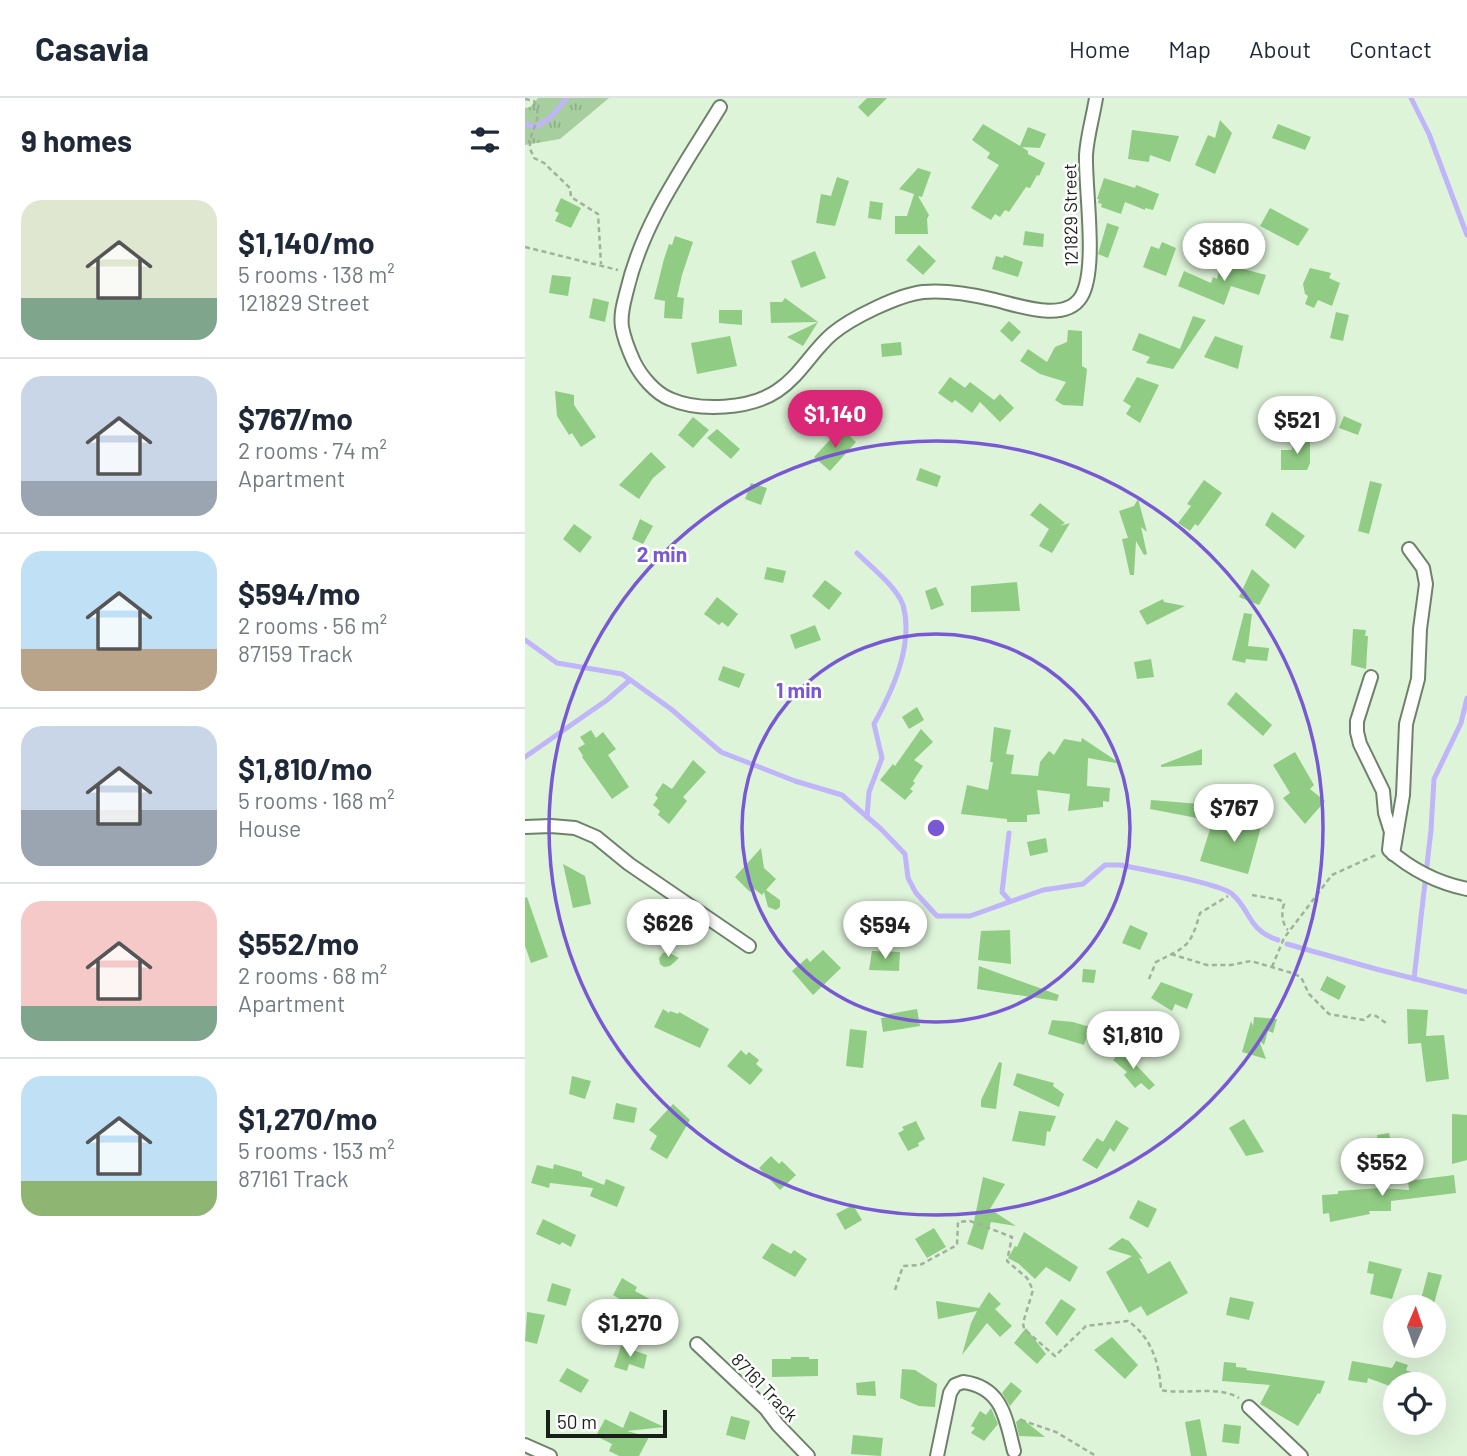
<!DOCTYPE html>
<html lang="en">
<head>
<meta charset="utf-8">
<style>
	:root { --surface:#fff; --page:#f2f2f3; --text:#1f2937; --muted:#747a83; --line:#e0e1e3; --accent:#db2777 }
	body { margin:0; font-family:Barlow,sans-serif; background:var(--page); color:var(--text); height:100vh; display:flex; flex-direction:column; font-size:26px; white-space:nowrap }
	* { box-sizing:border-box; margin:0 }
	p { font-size:23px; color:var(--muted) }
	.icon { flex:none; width:38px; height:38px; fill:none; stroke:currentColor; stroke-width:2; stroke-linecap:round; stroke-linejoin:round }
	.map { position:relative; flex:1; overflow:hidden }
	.panel { display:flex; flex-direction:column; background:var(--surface); width:525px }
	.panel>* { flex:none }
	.needle { width:46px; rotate:2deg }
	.buttons { position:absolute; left:858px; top:1197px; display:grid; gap:14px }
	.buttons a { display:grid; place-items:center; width:63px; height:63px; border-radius:50%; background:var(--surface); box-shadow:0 7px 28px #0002; font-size:35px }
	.scale { position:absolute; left:21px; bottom:18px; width:121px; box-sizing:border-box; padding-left:7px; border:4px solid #171f16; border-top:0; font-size:19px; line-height:24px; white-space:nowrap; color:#171f16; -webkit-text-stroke:5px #fff; paint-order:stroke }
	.price { position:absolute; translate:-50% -60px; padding:0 16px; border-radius:24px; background:#fff; color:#222; font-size:23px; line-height:46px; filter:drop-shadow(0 2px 4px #0008) }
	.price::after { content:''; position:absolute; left:50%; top:42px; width:21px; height:16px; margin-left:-10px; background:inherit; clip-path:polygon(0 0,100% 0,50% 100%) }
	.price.selected { background:var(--accent); color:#fff }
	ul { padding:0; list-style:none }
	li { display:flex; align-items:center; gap:21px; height:175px; padding:0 21px }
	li+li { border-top:2px solid var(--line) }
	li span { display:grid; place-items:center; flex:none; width:196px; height:140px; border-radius:21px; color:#555 }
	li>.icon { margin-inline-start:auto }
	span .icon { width:84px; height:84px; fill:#fffc; stroke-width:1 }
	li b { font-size:30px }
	h2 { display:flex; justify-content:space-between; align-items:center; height:84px; padding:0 21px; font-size:30px }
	header { display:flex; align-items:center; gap:42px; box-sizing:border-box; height:98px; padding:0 35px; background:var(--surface); border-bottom:2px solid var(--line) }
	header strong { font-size:33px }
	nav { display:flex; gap:38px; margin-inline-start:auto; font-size:24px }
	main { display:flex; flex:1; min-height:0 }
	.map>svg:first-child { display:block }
	.grass { fill:url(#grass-tufts) }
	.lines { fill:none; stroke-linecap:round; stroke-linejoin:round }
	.stream { stroke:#bfb5f8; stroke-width:5 }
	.building { fill:#90cc83 }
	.street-casing { stroke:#6e826a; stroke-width:16 }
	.path { stroke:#a0b29c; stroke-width:2.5; stroke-dasharray:5 3.5; stroke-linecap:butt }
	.street { stroke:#fff; stroke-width:12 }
	.ring { fill:none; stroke:#7859d3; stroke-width:3.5 }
	.labels { text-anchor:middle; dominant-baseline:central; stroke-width:5; stroke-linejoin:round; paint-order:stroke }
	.street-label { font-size:18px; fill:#171f16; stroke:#fff }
	.centre { fill:#7859d3; stroke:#fff; stroke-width:3.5 }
	.ring-label { font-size:21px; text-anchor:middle; font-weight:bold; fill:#7859d3; stroke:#fff; stroke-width:5; stroke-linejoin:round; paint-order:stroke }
</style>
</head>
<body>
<header>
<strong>Casavia</strong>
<nav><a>Home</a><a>Map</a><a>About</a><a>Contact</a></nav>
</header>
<main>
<section class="panel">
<h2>9 homes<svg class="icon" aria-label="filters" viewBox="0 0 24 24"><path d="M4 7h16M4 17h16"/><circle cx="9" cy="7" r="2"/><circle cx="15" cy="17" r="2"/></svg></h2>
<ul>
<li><span style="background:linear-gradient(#dfe7d0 70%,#7fa58c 0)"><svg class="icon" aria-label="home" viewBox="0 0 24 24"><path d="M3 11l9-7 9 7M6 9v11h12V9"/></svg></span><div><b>$1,140/mo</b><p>5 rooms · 138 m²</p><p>121829 Street</p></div></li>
<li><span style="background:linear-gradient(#c9d6e8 75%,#9aa5b1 0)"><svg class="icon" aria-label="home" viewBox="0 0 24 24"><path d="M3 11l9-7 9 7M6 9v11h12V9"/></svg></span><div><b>$767/mo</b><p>2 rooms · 74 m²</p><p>Apartment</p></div></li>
<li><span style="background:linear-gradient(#bfe0f5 70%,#b9a48a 0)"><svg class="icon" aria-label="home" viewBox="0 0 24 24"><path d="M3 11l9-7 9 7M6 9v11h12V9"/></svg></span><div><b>$594/mo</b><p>2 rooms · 56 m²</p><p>87159 Track</p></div></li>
<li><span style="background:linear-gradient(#c9d6e8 60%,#9aa5b1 0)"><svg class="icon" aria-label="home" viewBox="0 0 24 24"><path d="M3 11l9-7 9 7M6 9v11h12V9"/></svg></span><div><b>$1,810/mo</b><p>5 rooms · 168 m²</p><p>House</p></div></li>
<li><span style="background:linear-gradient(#f6c9c9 75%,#7fa58c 0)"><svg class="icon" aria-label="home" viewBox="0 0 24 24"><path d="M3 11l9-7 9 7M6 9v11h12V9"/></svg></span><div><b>$552/mo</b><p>2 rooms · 68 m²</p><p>Apartment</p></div></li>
<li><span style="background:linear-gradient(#bfe0f5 75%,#8fb573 0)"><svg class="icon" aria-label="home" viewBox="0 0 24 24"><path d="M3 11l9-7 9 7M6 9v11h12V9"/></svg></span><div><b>$1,270/mo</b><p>5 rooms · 153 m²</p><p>87161 Track</p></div></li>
</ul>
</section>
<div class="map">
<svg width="942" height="1358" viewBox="0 0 942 1358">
	<defs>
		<pattern id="grass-tufts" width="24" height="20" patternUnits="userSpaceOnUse" patternTransform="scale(1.75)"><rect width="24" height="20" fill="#a6ce9e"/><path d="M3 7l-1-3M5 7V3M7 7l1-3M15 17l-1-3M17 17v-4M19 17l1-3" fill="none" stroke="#8eb087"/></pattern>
	</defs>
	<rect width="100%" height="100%" fill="#def4d9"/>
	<path class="grass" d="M13,0H84L35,41L0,47V10L5,9Z"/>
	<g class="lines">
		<g class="stream">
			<path d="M886,0L904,36L942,137"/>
			<path d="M0,26L10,29L24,21L42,0"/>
			<path d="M332,455C345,468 372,489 378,507C389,546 368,592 349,626L357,660L344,694L342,719"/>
			<path d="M0,542L32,565L97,576L146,611L196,654L270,683L317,697L356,731L380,756L383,780L391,795L412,818H445L518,792L558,786L580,767H595C615,771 695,785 707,796C726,812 722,832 753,842"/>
			<path d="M0,659L82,602L105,582"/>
			<path d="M484,735L477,794L484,802"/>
			<path d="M762,846L851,871L942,894"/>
			<path d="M889,881L906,732L909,681L936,625L942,600"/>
		</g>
	</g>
	<g class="building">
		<path d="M342,0H362L343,19L333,9Z"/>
		<path d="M695,22L707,35L690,76L670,67L683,37L690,40Z"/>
		<path d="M458,26L495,48L503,29L521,36L515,50L497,49L503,53V56L520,65L514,78L512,77L505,90L501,89L484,114L480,112L475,119L470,116L466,122L446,110L474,67L462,60L465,55L447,42Z"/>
		<path d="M753,26L786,39L780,52L747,40Z"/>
		<path d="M607,32L654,38L645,64L625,57L624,64L603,61Z"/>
		<path d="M393,70L406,74L397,99L393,98L404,117L402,121L403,136H370V118H382L389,96L374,91Z"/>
		<path d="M312,79L324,83L310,128L291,125L296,96L306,98Z"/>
		<path d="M579,80L610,90L611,87L634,96L628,112L620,110V112L600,104L596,116L576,109L577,106L573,105L574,101H572Z"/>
		<path d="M36,100L56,110L46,130L30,123L34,115L30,113Z"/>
		<path d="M345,103L358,105L356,122L343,120Z"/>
		<path d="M745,110L784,131L773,148L735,128Z"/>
		<path d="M582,125L594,129L583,160L573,156Z"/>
		<path d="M500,133L519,136L518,149L498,147Z"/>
		<path d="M150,138L168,144L157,177L152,199L159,200L157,221L139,220L140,203L129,201L139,161L144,146L147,147Z"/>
		<path d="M637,144L651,150L641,178L618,169L626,148L634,151Z"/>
		<path d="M394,147L411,163L398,177L381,162Z"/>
		<path d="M290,153L301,180L276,190L266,163Z"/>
		<path d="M479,157L498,164L493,179L467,171L471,158L478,160Z"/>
		<path d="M696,165L741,177L734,197L706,188L699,207L653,188L659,173L686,185L688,179L692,181Z"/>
		<path d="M785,170L806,175L804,180L815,185L807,208L793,202L789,210L780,206L783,198L780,196L778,186Z"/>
		<path d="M27,177L46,179L43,198L24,195Z"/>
		<path d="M68,200L84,204L80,224L64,220Z"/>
		<path d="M260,200L293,224L246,225L245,204H257Z"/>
		<path d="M194,212H217V227L194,225Z"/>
		<path d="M811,214L824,217L818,243L805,240Z"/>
		<path d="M668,218L681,222L648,271L621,265L625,259L607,252L614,235L655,251Z"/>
		<path d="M484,223L496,234L487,244L475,233Z"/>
		<path d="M293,224L278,248L262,239Z"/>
		<path d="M543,232L557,233V268L562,271L558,308L538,307L530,302L541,284L515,276L495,263L503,251L522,264L530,249L542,244Z"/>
		<path d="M205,238L212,268L172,276L166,245Z"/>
		<path d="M690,238L718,248L713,271L679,259Z"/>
		<path d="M376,244L377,257L357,259L356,246Z"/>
		<path d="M425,279L443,292L440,290L445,284L469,302L475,296L489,310L475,324L455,304L447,315L430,302L427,305L413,295Z"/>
		<path d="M612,279L634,287L615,325L601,316L606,308L598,303Z"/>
		<path d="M30,293L49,297V307L71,339L56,349L47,335L44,337L32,318Z"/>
		<path d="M819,318L837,326L833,337L814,330Z"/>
		<path d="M168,319L184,332L168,350L153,337Z"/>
		<path d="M316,330L331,344L305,373L289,359Z"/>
		<path d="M192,331L215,351L206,361L182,340Z"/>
		<path d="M768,341H785V365L782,372H756V352H767Z"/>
		<path d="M126,354L141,369L128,380L114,401L94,387Z"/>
		<path d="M395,370L416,378L412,389L391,382Z"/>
		<path d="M679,382L697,395L673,428L670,426L665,433L653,425L666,408L662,406Z"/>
		<path d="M845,383L857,386L844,436L833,433Z"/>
		<path d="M226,385L242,390L236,407L220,401Z"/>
		<path d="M613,401L622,434L616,429L622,456L619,457L611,443L609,477H605L597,441L603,440L594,413L609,408Z"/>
		<path d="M515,405L540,425L535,428L545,425L527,455L514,448L524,431L505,417Z"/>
		<path d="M747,414L780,438L770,451L740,427Z"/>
		<path d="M115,421L128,428L118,446L107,441Z"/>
		<path d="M49,426L67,439L55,455L38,441Z"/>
		<path d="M242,469L261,473L258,485L239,481Z"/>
		<path d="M727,471L745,487L734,507L714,499Z"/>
		<path d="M300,482L317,495L304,512L287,498Z"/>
		<path d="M492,484L495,513L446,514V488Z"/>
		<path d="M411,489L419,507L406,512L400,493Z"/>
		<path d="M192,499L213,516L203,529L197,524L194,527L179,516Z"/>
		<path d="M638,501L639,504L660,508L622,527L614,513Z"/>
		<path d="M719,515L727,516L723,548L744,550L742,563L721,561L720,565L707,562Z"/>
		<path d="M290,527L296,542L270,551L265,537Z"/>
		<path d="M828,531L841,532L840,538H843L841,571L826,567Z"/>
		<path d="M626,561L629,579L612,581L609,564Z"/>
		<path d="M198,568L220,576L214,590L193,582Z"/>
		<path d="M711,594L747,627L738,638L702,606Z"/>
		<path d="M392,609L399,622L384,631L377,619Z"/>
		<path d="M469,629L486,632L481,656L489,657L486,676L513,678L515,664L524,653L529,657L539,641L556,644L557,640L596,666L563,660L562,688L585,690L584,704L578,703V709L543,713L545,696L512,692L515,716L502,717V724H482V721L436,716L442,687L463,692L468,664H465Z"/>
		<path d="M396,631L408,644L389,662L398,668L388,683L390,685L385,691L388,693L380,702L355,682L368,666L370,668Z"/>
		<path d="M66,632L71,640L78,634L91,651L83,657L104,689L87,701L57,659L58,658L53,650L60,646L55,639Z"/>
		<path d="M677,651V667L636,669V667Z"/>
		<path d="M770,654L789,687L785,691L800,703L780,726L758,700L765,695L748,667Z"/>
		<path d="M168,662L181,674L158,699L162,703L144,726L133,717L135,713L128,707L133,700L130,697L138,685L147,691Z"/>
		<path d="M626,702L675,706L672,720L625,711Z"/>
		<path d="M734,712L736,729L723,776L675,763L686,728L715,737L713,714Z"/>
		<path d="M521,740L523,754L505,758L502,744Z"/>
		<path d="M236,750L239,770L251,781L241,792L255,802V809L251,812L243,809L239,794L237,797L228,790L225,794L210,779Z"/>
		<path d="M38,766L60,778L66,806L48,810Z"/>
		<path d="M2,799L23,859L6,865L0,848V800Z"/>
		<path d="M605,827L623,835L615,852L597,845Z"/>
		<path d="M485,832L486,866L453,862L456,833Z"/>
		<path d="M298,852L316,870L288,897L267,873L282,860L285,864Z"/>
		<path d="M347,853L375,854L374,873L344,872Z"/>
		<path d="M143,854L154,860L145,868L139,869L135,866L134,860L138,855Z"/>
		<path d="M454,868L534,897L532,903L452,891Z"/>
		<path d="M558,871L571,872L569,885L557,884Z"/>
		<path d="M802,878L821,888L814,902L795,892Z"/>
		<path d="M636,884L668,896L662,911L650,906L647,913L626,900Z"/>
		<path d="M138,911L144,915L145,913L153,916L154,914L184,931L175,950L129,929Z"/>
		<path d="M392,911L395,928L358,934L356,920L364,919V916Z"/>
		<path d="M882,911L903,912L901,938L919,937L924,981L901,984L896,945L883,946Z"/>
		<path d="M729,919L752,921L748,935L743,933L739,947L734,942L741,961L717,954L726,923L728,928Z"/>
		<path d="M527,922L548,924L565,929L559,947L523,936Z"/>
		<path d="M325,931L342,933L338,970L321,968Z"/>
		<path d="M216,952L221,957L224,954L234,962L231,966L238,972L225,987L202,968Z"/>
		<path d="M597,952L630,987L624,992L616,985L610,990L599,977L602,974L588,962Z"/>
		<path d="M474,964L477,965L471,1011L456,1009V1002Z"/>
		<path d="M492,975L529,985L528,988L539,996L534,1009L488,987Z"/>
		<path d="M47,978L66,983L60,1001L44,996Z"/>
		<path d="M91,1005L112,1010L109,1025L88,1021Z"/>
		<path d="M148,1006L165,1022L142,1061L125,1051L132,1038L124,1032Z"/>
		<path d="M494,1013L531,1018L525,1034L522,1033L520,1048L487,1043Z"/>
		<path d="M927,1016L942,1017V1062L927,1066Z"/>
		<path d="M719,1021L739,1054L721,1058L704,1030Z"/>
		<path d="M591,1022L604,1030L589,1054L585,1050L572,1071L557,1062L572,1040L580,1045L578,1044Z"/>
		<path d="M391,1023L400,1041L393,1045L394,1048L383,1053L373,1035L379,1032L377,1029Z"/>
		<path d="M864,1035L867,1049L854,1050L852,1037Z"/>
		<path d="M246,1058L254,1066L257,1063L271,1077L255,1092L234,1070Z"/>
		<path d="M29,1066L57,1074V1078L79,1087L81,1081L100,1089L92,1109L65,1098L68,1090L25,1085L24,1090L6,1085L12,1067L28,1071Z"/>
		<path d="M929,1077L931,1095L866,1103V1113H844L845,1116L805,1124L804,1115L798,1116L797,1097L813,1096V1093L855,1090L884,1092L883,1083Z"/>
		<path d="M458,1079L480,1086L465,1111L491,1128L466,1124L458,1152L442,1146L448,1128Z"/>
		<path d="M613,1102L632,1111L623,1130L604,1120Z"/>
		<path d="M328,1107L337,1122L320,1132L311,1116Z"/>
		<path d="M18,1121L51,1137L46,1149L37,1144L35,1147L11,1136Z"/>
		<path d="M409,1130L421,1149L402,1160L390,1141Z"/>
		<path d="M499,1134L553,1169L545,1184L521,1169L510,1181L494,1166L483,1160L490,1148L492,1149Z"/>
		<path d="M597,1140L604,1143L618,1161L614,1160L623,1176L645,1163L663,1195L622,1218L616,1208L604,1215L581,1174L607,1158L583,1151Z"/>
		<path d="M247,1145L266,1156L269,1152L282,1161L270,1179L237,1160Z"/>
		<path d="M844,1163L877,1171L867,1201L845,1196L849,1176L842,1175Z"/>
		<path d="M903,1174L917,1177L908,1209H894Z"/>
		<path d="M97,1180L112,1189L110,1193L130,1204L121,1220L101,1209L103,1206L88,1197Z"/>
		<path d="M27,1185L46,1191L41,1208L22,1203Z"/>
		<path d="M464,1194L476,1206L470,1211L487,1228L475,1239L462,1225L437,1257L446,1225L452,1213L413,1221L411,1203L454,1210Z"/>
		<path d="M705,1199L729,1204L724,1222L701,1217Z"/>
		<path d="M536,1201L551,1211L532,1238L520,1225Z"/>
		<path d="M2,1214L20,1217L12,1246L0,1243Z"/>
		<path d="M501,1230L521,1256L512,1266L489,1245Z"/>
		<path d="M587,1239L613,1267L600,1281L569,1252Z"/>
		<path d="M96,1248L122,1257L119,1271L104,1266L102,1273L89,1269Z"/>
		<path d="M266,1259H284V1261H293V1278L247,1279V1261H266Z"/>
		<path d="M827,1263L867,1270L871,1263L883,1267L881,1272L889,1275L885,1286H870V1290L843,1280L842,1285L823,1282Z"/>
		<path d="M699,1264L711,1265V1269L722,1270L721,1272L800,1283L795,1296L793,1295L773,1328L735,1306L745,1287L697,1283Z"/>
		<path d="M42,1270L64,1282L56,1295L34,1283Z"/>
		<path d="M377,1271L390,1272L412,1286L410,1309L394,1308L375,1300Z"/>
		<path d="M350,1283L351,1298L332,1297L331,1285Z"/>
		<path d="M486,1284L497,1293L485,1308L477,1295Z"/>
		<path d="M466,1310L473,1326L459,1343L446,1335L450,1330L446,1328L455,1313L461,1317Z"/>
		<path d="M105,1313L139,1329L102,1333L124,1339L114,1358H94L84,1353L87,1346L71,1338L80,1321L98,1330Z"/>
		<path d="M206,1318L225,1323L220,1342L201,1337Z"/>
		<path d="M496,1320L520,1339L494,1338L491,1324Z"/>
		<path d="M675,1321L682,1358H666L660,1324Z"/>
		<path d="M699,1326L716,1328L714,1346L697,1344Z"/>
		<path d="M328,1337L358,1340L356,1358L326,1356Z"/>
	</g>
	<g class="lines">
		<defs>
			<g id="street">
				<path d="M195,9C159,68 118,124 102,192C99,204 95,216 97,229C99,241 104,253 109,264C116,278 130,295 145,301C175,314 225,311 252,293C275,278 287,253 307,236C326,220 373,197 398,194C420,192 445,196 466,201C490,206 539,226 556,199C573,172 560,92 561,57C562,39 568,19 571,0"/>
				<path d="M846,579L832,623V634L835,646L858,693L860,715L866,734L864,752C887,772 913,785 942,791"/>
				<path d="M0,729L26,728L50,730L71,739L104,766L224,848"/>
				<path d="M868,756L878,697L881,626L893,581L895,531L901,486L898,470L884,451"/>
				<path d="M172,1246L241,1311L253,1327L283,1358"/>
				<path d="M724,1309L776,1358"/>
				<path d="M0,1347L25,1358"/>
				<path d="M412,1358L425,1295L430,1287L438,1284C478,1289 481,1322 489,1353"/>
			</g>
		</defs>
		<use href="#street" class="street-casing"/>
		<g class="path">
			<path d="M0,1L9,3C19,24 4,30 5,49C5,53 8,56 9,60L19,65L45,90L46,99L73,116L76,166"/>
			<path d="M0,149L93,172"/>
			<path d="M727,797L755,802L759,806C756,814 757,826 763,832"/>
			<path d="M646,856L682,867H706L726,863L767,875L776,879L784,896L804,916L839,922L845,917L851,918L861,925"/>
			<path d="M747,869L759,840L807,777L851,757"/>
			<path d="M624,881L631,864C662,848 665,850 675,815L703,798"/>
			<path d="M370,1192L378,1168L395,1167L432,1147L433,1124L445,1123L487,1139L482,1163L502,1180L508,1192L498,1225L499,1231L530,1258L561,1228L603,1223C626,1239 634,1264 636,1292C661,1297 692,1287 714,1300"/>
			<path d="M496,1322L531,1334L571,1358"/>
		</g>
		<use href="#street" class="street"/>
	</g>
	<g class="ring">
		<circle cx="411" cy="730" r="194"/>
		<circle cx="411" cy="730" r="387"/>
	</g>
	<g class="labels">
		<g class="street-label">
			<text transform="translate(545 117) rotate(-91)">121829 Street</text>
			<text transform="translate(240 1289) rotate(46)">87161 Track</text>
		</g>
	</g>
	<circle cx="411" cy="730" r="10" class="centre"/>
	<g class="ring-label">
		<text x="137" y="464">2 min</text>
		<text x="274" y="600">1 min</text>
	</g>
</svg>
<div class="buttons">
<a><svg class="needle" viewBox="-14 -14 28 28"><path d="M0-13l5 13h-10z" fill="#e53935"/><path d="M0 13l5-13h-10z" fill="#747a83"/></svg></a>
<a><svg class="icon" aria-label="locate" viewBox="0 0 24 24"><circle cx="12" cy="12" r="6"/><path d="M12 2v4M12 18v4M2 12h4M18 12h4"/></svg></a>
</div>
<div class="scale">50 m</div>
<b class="price" style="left:699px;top:185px">$860</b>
<b class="price selected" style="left:310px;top:352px">$1,140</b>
<b class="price" style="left:772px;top:358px">$521</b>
<b class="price" style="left:709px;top:746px">$767</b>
<b class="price" style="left:143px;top:861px">$626</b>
<b class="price" style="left:360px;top:863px">$594</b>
<b class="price" style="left:608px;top:973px">$1,810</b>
<b class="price" style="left:857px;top:1100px">$552</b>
<b class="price" style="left:105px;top:1261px">$1,270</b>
</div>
</main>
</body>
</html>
